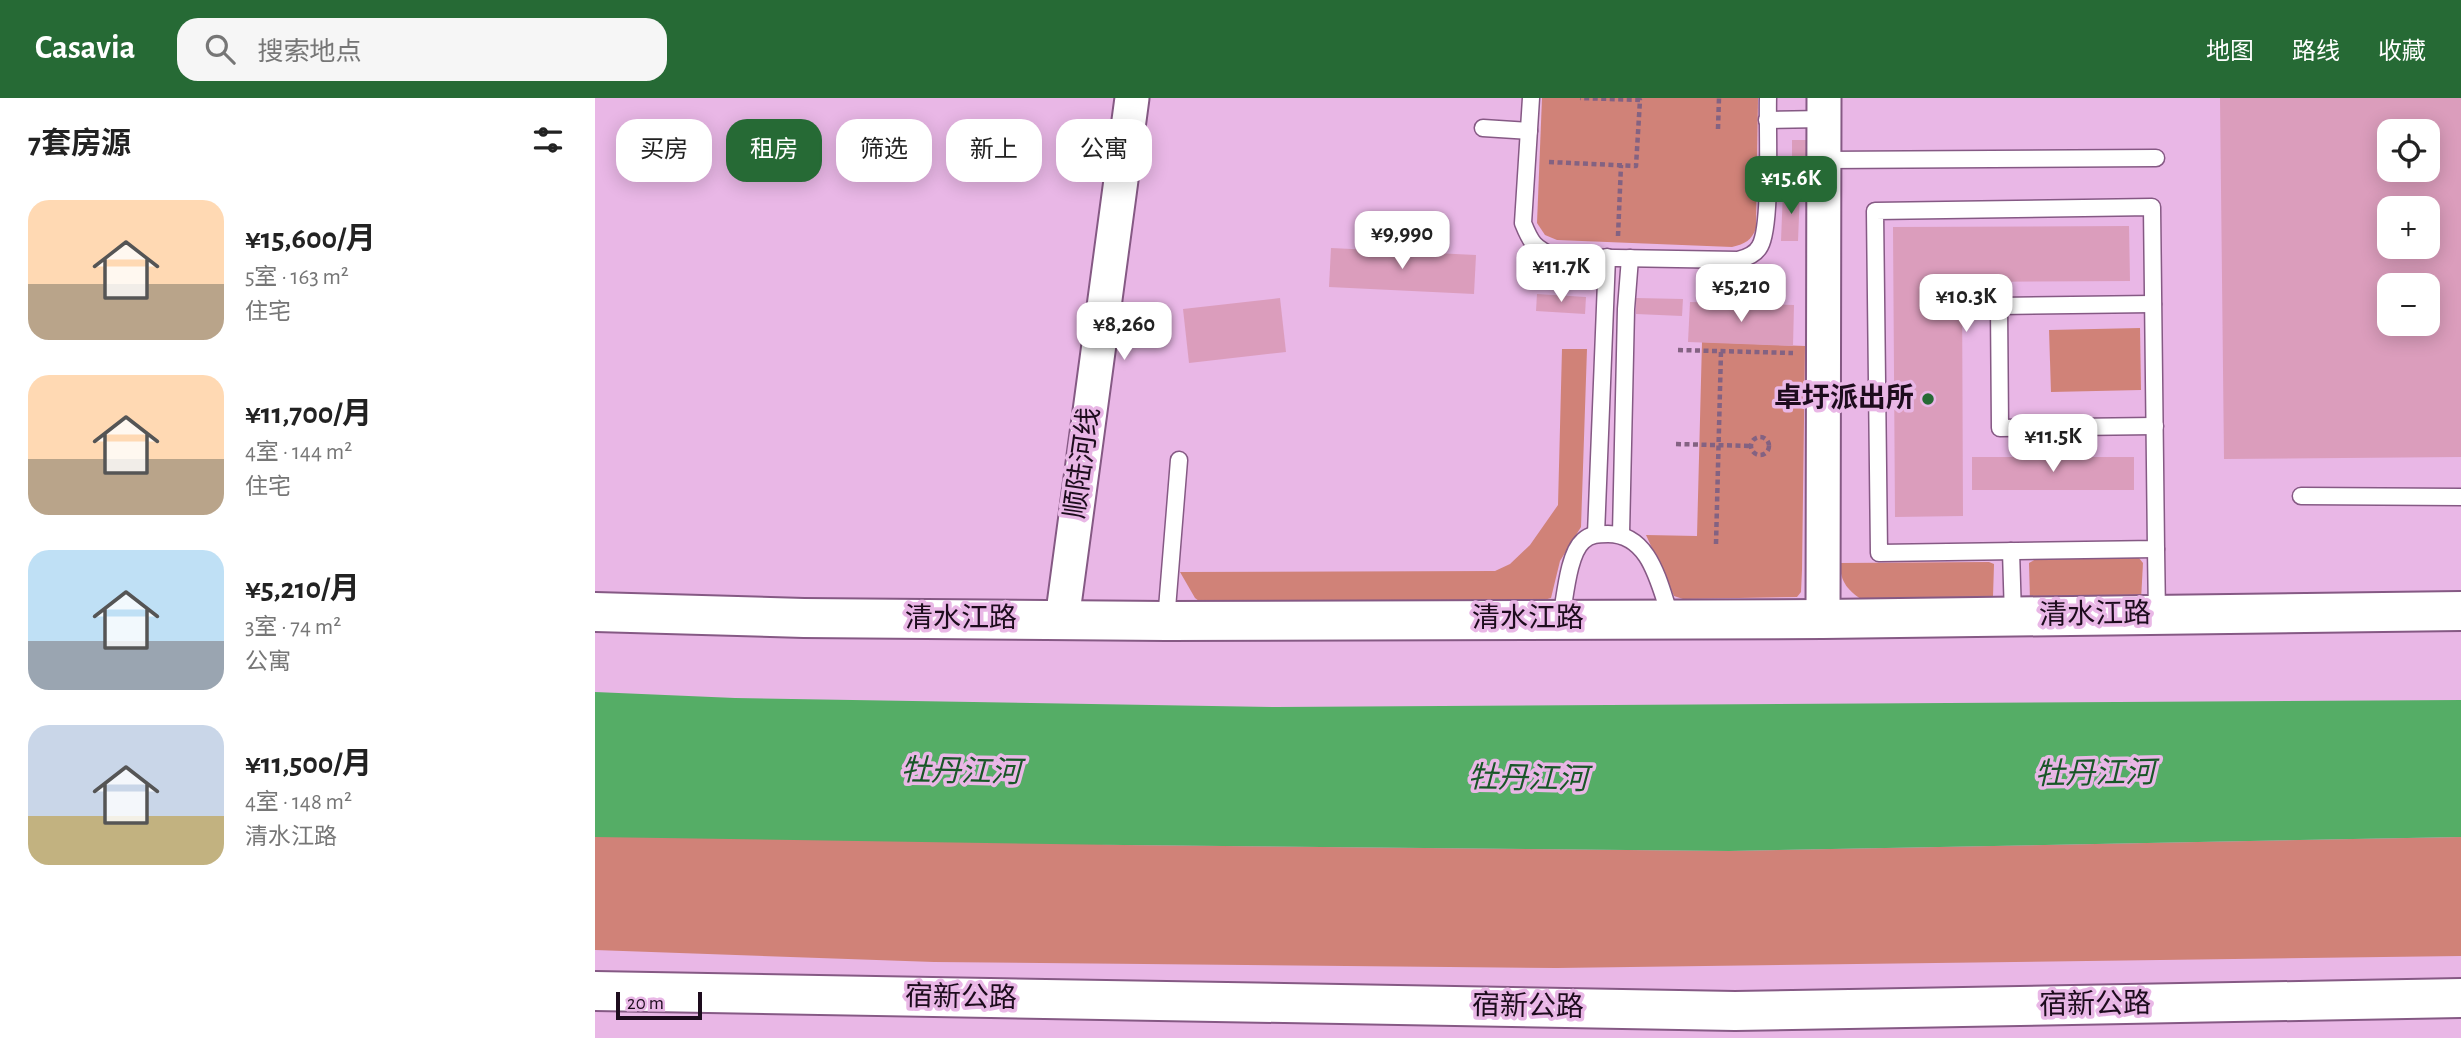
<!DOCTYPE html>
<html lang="zh">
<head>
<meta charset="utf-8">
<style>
	:root { --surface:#fff; --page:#f6f6f6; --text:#222; --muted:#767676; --accent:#266a35 }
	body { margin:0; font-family:"Alegreya Sans","Noto Sans SC",sans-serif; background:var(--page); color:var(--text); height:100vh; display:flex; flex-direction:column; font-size:26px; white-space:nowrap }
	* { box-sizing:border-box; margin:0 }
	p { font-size:23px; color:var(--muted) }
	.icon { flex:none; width:38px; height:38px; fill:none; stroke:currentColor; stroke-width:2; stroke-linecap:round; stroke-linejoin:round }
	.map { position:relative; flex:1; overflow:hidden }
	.panel { display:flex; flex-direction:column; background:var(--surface); width:595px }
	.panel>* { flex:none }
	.top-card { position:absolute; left:21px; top:21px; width:665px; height:63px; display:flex; gap:14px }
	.buttons { position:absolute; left:1782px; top:21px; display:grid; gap:14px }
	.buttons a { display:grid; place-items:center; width:63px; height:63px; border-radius:14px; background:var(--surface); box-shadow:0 4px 18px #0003; font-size:35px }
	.scale { position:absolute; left:21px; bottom:18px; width:86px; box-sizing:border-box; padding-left:7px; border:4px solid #1d0c1d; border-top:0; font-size:19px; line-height:24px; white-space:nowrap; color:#1d0c1d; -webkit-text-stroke:5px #e9b7e6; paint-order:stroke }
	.price { position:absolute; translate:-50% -60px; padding:0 16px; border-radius:14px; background:#fff; color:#222; font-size:23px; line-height:46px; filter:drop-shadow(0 2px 4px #0008) }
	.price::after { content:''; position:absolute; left:50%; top:42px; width:21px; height:16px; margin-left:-10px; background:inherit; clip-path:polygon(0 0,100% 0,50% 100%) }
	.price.current { background:var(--accent); color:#fff }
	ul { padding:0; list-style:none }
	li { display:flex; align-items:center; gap:21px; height:175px; padding:0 28px }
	li span { display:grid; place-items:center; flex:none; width:196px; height:140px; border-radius:21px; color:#555 }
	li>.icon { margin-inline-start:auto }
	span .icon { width:84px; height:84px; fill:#fffc; stroke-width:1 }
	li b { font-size:30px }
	h2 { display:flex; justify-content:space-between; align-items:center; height:84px; padding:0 28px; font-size:30px }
	.chip { padding:0 24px; border-radius:21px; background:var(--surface); box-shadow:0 4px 18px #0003; font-size:24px; line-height:63px }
	.chip.current { background:var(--accent); color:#fff }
	header { display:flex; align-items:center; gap:42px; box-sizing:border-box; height:98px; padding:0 35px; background:var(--accent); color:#fff }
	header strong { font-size:33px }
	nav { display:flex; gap:38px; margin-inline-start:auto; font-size:24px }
	.search { width:490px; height:63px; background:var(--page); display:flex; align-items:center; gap:18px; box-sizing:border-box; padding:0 24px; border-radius:21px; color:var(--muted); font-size:26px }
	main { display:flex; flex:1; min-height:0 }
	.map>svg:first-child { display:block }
	.green { fill:#d08278 }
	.water { fill:#55ad66 }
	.building { fill:#db9dbc; fill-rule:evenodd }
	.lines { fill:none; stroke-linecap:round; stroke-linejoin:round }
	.service-casing { stroke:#855984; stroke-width:19 }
	.minor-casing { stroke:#855984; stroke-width:37 }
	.tertiary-casing { stroke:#855984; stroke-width:42 }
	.trunk-casing { stroke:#855984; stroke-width:42 }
	.path { stroke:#836282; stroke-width:4.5; stroke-dasharray:5 3.5; stroke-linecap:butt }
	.service { stroke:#fff; stroke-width:16 }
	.minor { stroke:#fff; stroke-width:33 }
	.tertiary { stroke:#fff; stroke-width:38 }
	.trunk { stroke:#fff; stroke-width:38 }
	.poi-dot { fill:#266a35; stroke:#e9b7e6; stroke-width:2.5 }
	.labels { text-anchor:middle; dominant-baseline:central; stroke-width:7; stroke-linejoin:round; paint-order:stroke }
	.poi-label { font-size:28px; font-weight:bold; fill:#1d0c1d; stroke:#e9b7e6; text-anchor:end }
	.street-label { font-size:28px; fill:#1d0c1d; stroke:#e9b7e6 }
	.water-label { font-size:30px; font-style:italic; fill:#185627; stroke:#e9b7e6 }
</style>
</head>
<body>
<header>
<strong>Casavia</strong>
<div class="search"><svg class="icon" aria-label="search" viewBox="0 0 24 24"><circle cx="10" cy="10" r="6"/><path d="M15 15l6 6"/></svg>搜索地点</div>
<nav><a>地图</a><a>路线</a><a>收藏</a></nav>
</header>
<main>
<section class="panel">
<h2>7套房源<svg class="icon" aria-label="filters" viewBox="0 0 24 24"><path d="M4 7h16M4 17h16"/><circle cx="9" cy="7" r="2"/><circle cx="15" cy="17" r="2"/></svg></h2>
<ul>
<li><span style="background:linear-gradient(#ffd9b3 60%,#b9a48a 0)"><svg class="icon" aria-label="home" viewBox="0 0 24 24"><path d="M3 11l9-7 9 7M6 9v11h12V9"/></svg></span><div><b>¥15,600/月</b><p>5室 · 163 m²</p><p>住宅</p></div></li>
<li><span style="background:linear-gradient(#ffd9b3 60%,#b9a48a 0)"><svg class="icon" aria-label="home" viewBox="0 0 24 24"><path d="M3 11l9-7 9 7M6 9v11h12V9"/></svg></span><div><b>¥11,700/月</b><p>4室 · 144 m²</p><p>住宅</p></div></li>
<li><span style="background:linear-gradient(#bfe0f5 65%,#9aa5b1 0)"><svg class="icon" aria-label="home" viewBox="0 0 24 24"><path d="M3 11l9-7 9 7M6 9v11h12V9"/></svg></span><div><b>¥5,210/月</b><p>3室 · 74 m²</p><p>公寓</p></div></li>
<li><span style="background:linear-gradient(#c9d6e8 65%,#c2b280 0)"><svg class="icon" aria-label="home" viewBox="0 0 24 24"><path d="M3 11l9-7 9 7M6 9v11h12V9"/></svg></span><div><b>¥11,500/月</b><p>4室 · 148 m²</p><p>清水江路</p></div></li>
</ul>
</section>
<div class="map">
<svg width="1866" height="940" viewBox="0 0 1866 940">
	<rect width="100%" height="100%" fill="#e9b7e6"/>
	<g class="green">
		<path d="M947,0H1163L1161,130C1157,142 1150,146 1137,149L962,142L950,137L942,125Z"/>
		<path d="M1545,230L1546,292L1456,294L1454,232Z"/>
		<path d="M1107,244L1210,248L1207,472L1206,494L1202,499L1088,501L1079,498L1051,437L1102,438Z"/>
		<path d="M967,251H992L986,429L965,463L956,500L938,505L608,506L600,500L585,474L900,473L915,466L935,447L963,407Z"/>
		<path d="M1544,460L1548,465L1546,502L1435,503L1434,465L1441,461Z"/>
		<path d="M1394,464L1399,466L1398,498L1390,503H1269C1253,493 1245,484 1245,465Z"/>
		<path d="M0,725L528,747L1134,753L1866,739V858L961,870L339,864L0,852Z"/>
	</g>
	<path class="water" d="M0,594L140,600L681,609L1866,602V739L1134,753L528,747L0,739Z"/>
	<g class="building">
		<path d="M1625,0H1866V359L1629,361ZM1794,33H1832V72H1794ZM1794,110H1832V149H1794ZM1794,187H1832V226H1794Z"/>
		<rect x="1197" y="42" width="18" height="31"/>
		<path d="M1188,92H1205L1203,143H1186Z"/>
		<path d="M1534,128L1535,183L1367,184L1368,418L1300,419L1298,129Z"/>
		<path d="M736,150L881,157L879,196L734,189Z"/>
		<path d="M942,196L991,199L990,216L941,213Z"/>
		<path d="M685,200L691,254L594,265L588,211Z"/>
		<path d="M1041,200L1088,201L1087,218L1041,216Z"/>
		<path d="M1095,204L1199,207L1198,248L1093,244Z"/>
		<rect x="1377" y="359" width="162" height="33"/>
	</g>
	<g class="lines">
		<defs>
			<g id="service">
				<path d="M936,0L928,125C936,145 939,150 960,159L1143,162C1151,160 1161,156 1165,148C1177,127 1172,29 1173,0"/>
				<path d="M1172,22L1229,21"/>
				<path d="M888,30L934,33"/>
				<path d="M1229,62L1561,60"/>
				<path d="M1557,109L1561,451L1284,455L1280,113Z"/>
				<path d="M1558,206L1404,208L1405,330L1560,328"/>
				<path d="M1706,398L1866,399"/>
				<path d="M1001,436L1012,159"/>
				<path d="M1026,436L1031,211L1035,160"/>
				<path d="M1561,451L1562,517"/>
				<path d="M1416,453L1418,518"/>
				<path d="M966,520C970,501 973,456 988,443C995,436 1004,436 1013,436C1056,436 1064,487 1076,520"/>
				<path d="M571,523L584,362"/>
			</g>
			<g id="minor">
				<path d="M1228,521L1229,0"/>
				<path d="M467,522L537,0"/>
			</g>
			<path id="tertiary" d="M0,514L209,520L571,523L1228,521L1866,513"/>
			<path id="trunk" d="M0,893L1140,913L1866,900"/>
		</defs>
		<use href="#service" class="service-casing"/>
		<use href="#minor" class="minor-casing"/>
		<use href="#tertiary" class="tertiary-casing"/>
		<use href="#trunk" class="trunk-casing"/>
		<g class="path">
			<path d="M1123,31L1124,0"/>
			<path d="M954,64L1041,68L1045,2L985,0"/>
			<path d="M1023,138L1026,67"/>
			<path d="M1083,252L1198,255"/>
			<circle cx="1165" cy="348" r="9"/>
			<path d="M1081,346L1156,348"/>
			<path d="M1121,446L1126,253"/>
		</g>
		<use href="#service" class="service"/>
		<use href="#minor" class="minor"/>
		<use href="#tertiary" class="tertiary"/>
		<use href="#trunk" class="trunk"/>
	</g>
	<circle class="poi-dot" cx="1333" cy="301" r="7"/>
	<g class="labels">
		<g class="poi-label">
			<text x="1319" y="301">卓圩派出所</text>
		</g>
		<g class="street-label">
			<text transform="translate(488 365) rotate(-82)">顺陆河线</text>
			<text transform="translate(1500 517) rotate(-1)">清水江路</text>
			<text x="366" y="521">清水江路</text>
			<text x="933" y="521">清水江路</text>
			<text transform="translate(366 900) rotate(1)">宿新公路</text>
			<text transform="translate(1500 907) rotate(-1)">宿新公路</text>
			<text transform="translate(933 909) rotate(1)">宿新公路</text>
		</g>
		<g class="water-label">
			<text transform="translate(366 674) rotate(1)">牡丹江河</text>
			<text transform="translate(1500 676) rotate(-1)">牡丹江河</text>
			<text transform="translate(933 681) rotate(1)">牡丹江河</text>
		</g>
	</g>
</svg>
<div class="buttons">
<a><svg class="icon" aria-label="locate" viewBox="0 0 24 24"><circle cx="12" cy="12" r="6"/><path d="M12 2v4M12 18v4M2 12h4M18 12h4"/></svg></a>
<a>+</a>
<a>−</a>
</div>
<div class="scale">20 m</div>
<b class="price current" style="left:1196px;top:118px">¥15.6K</b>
<b class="price" style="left:807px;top:173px">¥9,990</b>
<b class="price" style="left:966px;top:206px">¥11.7K</b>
<b class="price" style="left:1146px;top:226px">¥5,210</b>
<b class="price" style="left:1371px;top:236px">¥10.3K</b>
<b class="price" style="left:529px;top:264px">¥8,260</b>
<b class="price" style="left:1458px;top:376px">¥11.5K</b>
<div class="top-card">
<a class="chip">买房</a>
<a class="chip current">租房</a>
<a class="chip">筛选</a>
<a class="chip">新上</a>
<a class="chip">公寓</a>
</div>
</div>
</main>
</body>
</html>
